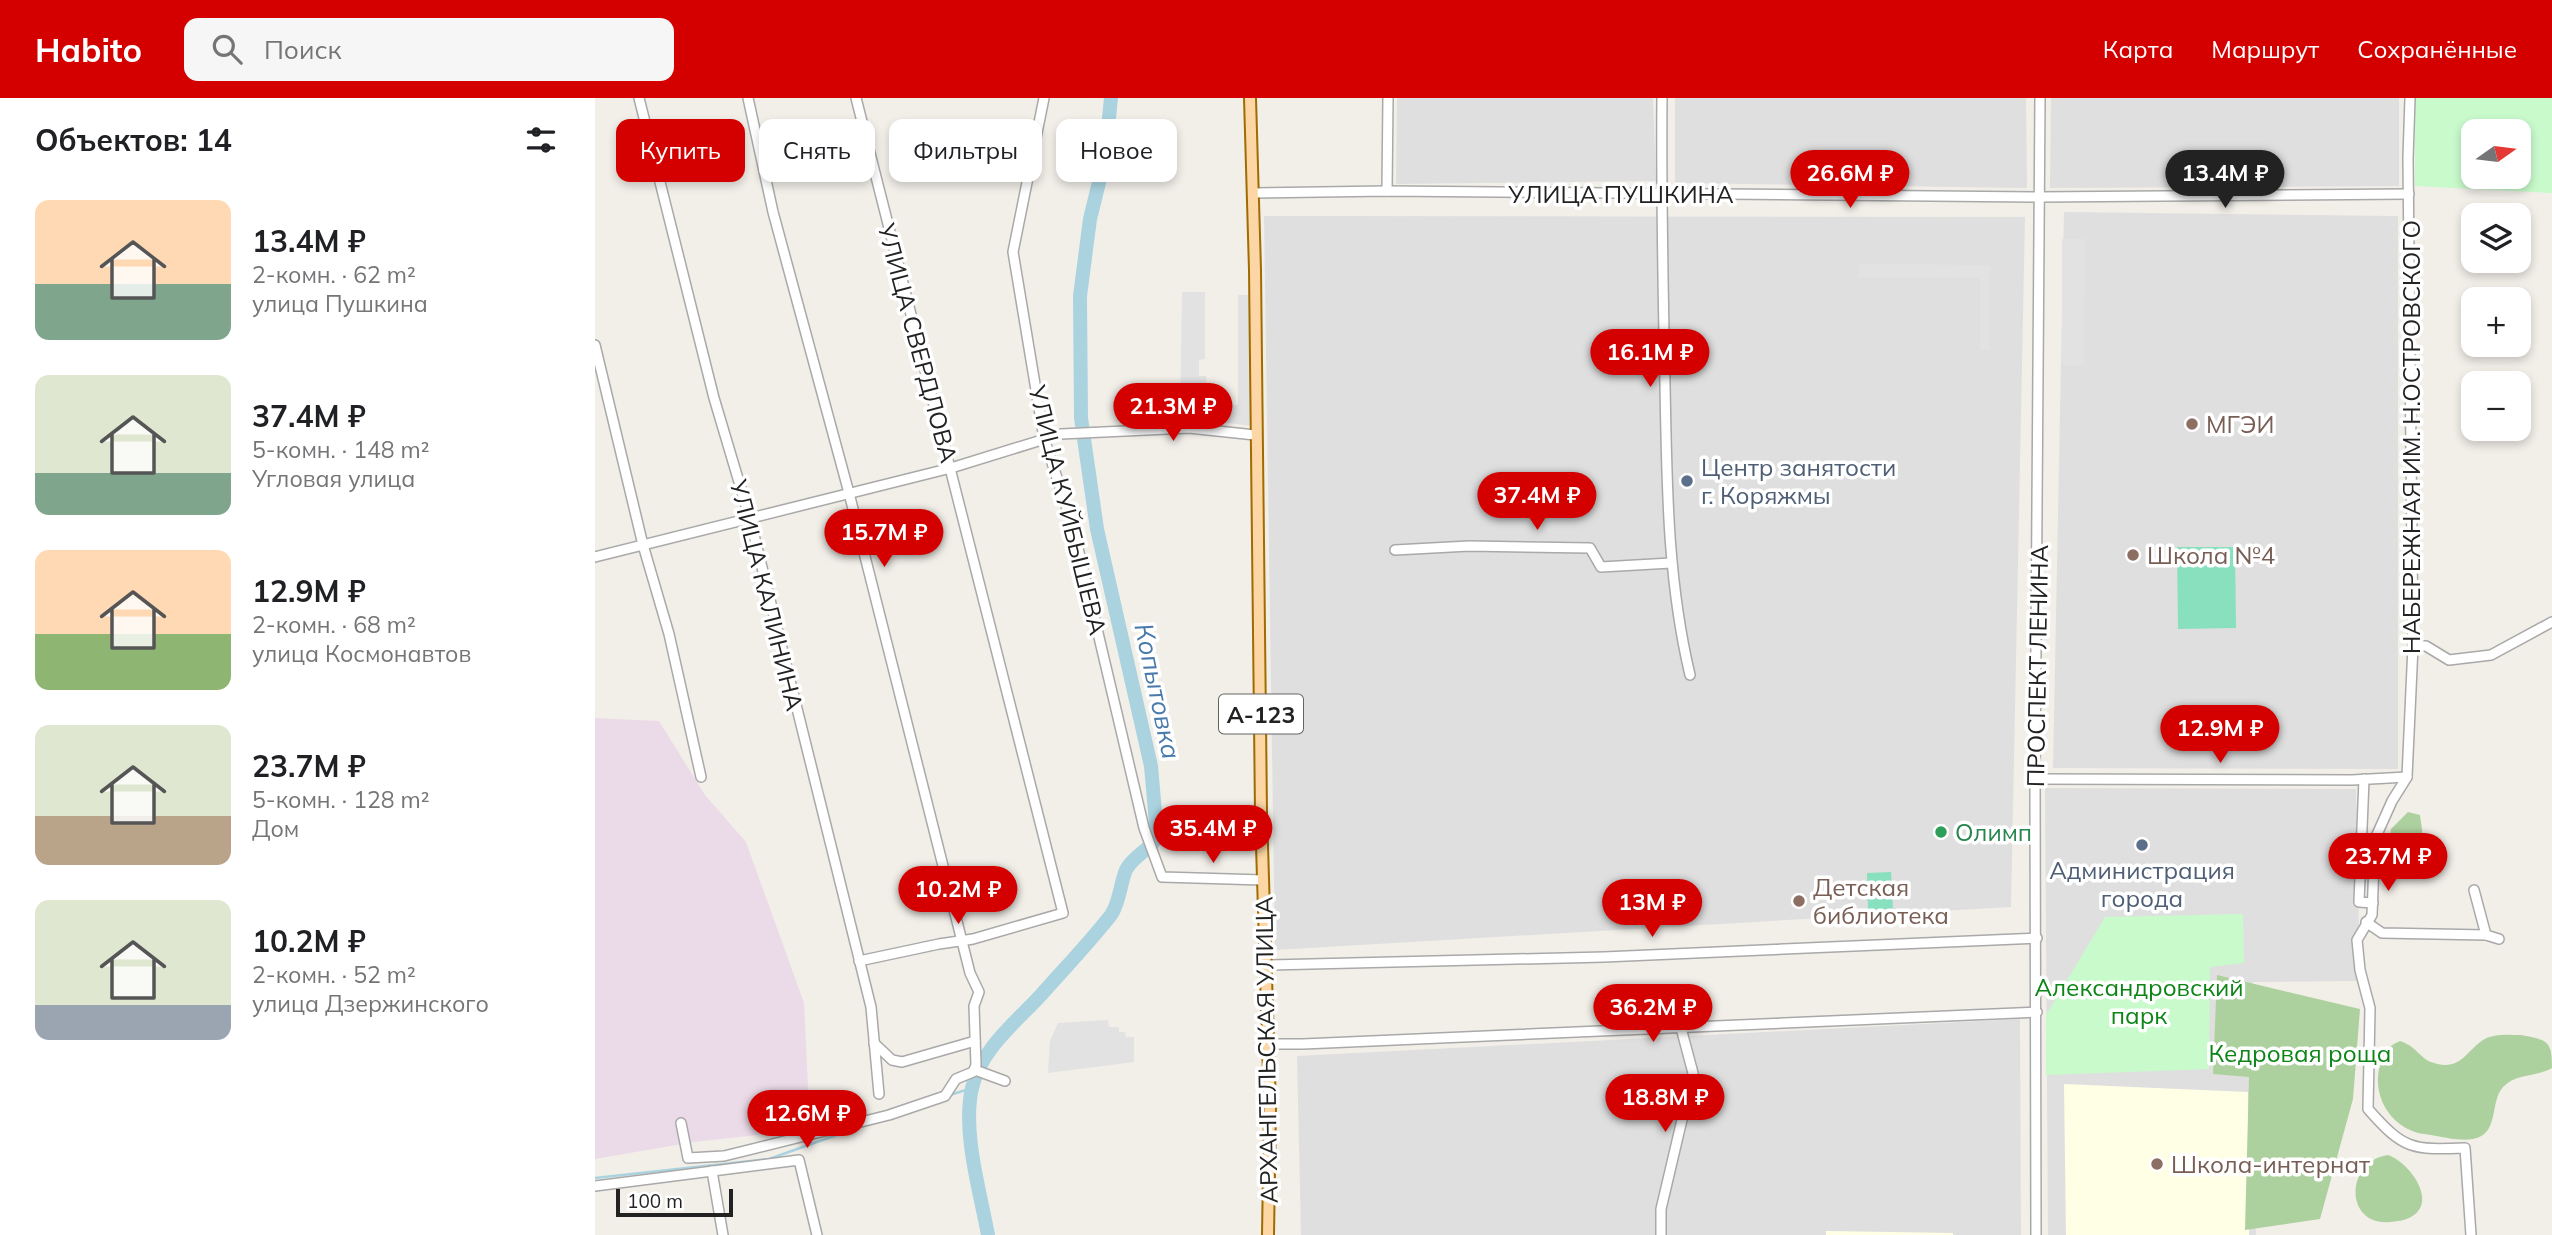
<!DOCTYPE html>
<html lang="ru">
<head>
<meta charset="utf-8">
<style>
	:root { --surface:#fff; --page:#f6f6f6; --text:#202124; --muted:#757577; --accent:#d40000 }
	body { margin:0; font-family:Mulish,sans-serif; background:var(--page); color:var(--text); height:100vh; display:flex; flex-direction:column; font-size:26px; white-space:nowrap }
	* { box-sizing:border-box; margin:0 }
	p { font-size:23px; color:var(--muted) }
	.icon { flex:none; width:38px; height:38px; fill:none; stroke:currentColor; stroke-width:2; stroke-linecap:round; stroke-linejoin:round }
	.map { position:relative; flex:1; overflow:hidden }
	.sheet { display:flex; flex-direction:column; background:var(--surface); width:595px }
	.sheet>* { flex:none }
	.hud { position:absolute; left:21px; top:21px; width:665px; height:63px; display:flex; gap:14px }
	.needle { width:46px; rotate:76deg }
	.buttons { position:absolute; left:1866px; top:21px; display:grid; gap:14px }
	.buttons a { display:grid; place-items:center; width:70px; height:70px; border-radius:14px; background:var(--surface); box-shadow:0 4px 10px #0003; font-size:35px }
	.scale { position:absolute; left:21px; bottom:18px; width:117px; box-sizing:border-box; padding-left:7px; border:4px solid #222; border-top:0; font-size:19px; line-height:24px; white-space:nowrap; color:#222; -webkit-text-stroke:5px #fff; paint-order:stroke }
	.price { position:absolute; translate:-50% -60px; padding:0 16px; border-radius:24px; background:var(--accent); color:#fff; font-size:23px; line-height:46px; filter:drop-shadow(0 2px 4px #0008) }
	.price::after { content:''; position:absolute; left:50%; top:42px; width:21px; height:16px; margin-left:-10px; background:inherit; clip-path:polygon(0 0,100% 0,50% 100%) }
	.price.selected { background:#222; color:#fff }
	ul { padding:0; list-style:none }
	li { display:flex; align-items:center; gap:21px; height:175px; padding:0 35px }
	li span { display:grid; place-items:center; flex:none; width:196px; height:140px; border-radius:14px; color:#555 }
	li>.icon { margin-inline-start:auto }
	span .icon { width:84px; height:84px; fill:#fffc; stroke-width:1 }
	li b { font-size:30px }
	h2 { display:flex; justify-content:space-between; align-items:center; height:84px; padding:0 35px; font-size:30px }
	.pill { padding:0 24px; border-radius:14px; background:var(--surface); box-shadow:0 4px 10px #0003; font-size:24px; line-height:63px }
	.pill.selected { background:var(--accent); color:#fff }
	header { display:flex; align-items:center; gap:42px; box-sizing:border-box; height:98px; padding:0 35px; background:var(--accent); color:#fff }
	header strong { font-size:33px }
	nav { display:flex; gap:38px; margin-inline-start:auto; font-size:24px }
	.search { width:490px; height:63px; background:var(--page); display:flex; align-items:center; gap:18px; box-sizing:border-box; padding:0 24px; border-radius:14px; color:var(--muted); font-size:26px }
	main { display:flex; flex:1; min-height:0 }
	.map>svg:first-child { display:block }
	.residential { fill:#e0dfdf }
	.industrial { fill:#ebdbe8 }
	.education { fill:#ffffe5 }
	.forest { fill:#add19e }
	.park { fill:#c8facc; fill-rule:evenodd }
	.pitch { fill:#88e0be }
	.parking { fill:#e2e2e2 }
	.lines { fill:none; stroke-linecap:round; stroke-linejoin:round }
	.stream { stroke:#aad3df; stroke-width:2.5 }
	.river { stroke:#aad3df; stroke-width:14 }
	.minor-casing { stroke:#a9a9a9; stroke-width:12 }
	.major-casing { stroke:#a06b00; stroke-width:14 }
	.minor { stroke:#fff; stroke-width:9 }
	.major { stroke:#fcd6a4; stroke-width:10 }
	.education-dot { fill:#8d6e63; stroke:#fff; stroke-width:2.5 }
	.service-dot { fill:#5c6f8a; stroke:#fff; stroke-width:2.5 }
	.leisure-dot { fill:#2e9e5b; stroke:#fff; stroke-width:2.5 }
	.labels { text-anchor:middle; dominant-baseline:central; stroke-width:7; stroke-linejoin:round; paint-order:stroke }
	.shield { fill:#fff; stroke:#646464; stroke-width:2 }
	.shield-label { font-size:23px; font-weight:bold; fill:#222 }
	.street-label { font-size:24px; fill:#222; stroke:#fff }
	.education-label { font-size:24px; fill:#785e54; stroke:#fff; text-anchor:start }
	.service-label { font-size:24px; fill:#4e5e75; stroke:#fff; text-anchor:start }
	.leisure-label { font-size:24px; fill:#27864d; stroke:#fff; text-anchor:start }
	.park-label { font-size:24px; fill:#0c8416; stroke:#fff }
	.water-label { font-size:26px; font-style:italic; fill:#4a7aab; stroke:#fff }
</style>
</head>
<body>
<header>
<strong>Habito</strong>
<div class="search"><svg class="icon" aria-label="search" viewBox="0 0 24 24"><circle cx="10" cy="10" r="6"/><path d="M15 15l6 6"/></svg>Поиск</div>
<nav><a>Карта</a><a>Маршрут</a><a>Сохранённые</a></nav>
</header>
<main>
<section class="sheet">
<h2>Объектов: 14<svg class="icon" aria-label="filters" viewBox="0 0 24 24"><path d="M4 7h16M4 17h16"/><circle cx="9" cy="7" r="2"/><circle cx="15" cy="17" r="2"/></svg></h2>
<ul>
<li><span style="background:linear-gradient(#ffd9b3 60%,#7fa58c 0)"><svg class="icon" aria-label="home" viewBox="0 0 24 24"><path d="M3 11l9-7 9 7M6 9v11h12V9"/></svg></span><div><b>13.4M ₽</b><p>2-комн. · 62 m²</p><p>улица Пушкина</p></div></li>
<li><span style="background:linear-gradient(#dfe7d0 70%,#7fa58c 0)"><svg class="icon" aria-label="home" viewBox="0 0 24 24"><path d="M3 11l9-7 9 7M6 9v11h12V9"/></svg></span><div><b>37.4M ₽</b><p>5-комн. · 148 m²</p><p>Угловая улица</p></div></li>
<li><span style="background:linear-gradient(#ffd9b3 60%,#8fb573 0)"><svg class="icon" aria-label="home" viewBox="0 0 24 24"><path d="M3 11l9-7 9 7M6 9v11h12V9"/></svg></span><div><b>12.9M ₽</b><p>2-комн. · 68 m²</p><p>улица Космонавтов</p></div></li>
<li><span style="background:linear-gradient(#dfe7d0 65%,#b9a48a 0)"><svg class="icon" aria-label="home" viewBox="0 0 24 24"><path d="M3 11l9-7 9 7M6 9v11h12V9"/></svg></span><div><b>23.7M ₽</b><p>5-комн. · 128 m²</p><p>Дом</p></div></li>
<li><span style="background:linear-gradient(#dfe7d0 75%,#9aa5b1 0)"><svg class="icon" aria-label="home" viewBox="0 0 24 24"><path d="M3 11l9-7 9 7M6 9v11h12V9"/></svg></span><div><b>10.2M ₽</b><p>2-комн. · 52 m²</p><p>улица Дзержинского</p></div></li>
</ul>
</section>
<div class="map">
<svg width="1957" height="1137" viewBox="0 0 1957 1137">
	<rect width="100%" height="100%" fill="#f2efe9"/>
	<g class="residential">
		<path d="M802,0H1058L1061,83L801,86Z"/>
		<path d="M1080,0H1431L1432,90L1080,85Z"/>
		<path d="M1456,0H1804V88L1455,90Z"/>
		<path d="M1469,114L1803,118V671L1458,670Z"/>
		<path d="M669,118L1430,119L1416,809L680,852Z"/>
		<path d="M1450,690L1761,691L1765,883L1658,884L1661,1137H1453Z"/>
		<path d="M1425,921L1426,1137H706L702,958Z"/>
	</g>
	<path class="industrial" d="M0,620L64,623L110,697L151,744L209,905L215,1031L99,1044L0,1061Z"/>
	<g class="education">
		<path d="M1469,986L1653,994L1654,1137H1471Z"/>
		<path d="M1231,1133L1358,1135V1137H1231Z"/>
	</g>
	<g class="forest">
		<path d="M1813,714L1825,717C1827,735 1832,742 1815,754L1802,752L1794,743L1796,731Z"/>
		<path d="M1622,877L1765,911L1758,1001L1725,1121L1650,1132L1654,979L1618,976Z"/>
		<path d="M1926,937C1953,942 1957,943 1957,970C1942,979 1921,975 1908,989C1894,1005 1905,1036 1878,1041C1867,1043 1852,1040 1841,1038C1833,1036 1822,1036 1815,1032C1791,1021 1779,995 1784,971C1788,956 1791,949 1805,943C1821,948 1825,960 1836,964C1865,975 1871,953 1888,942C1899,935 1915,937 1926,937Z"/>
		<path d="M1793,1057C1814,1064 1844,1104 1816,1119C1809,1123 1803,1123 1795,1124C1749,1128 1750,1063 1793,1057Z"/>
	</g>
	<g class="park">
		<path d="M1820,0H1957V95L1820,88ZM1878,33H1923V79H1878Z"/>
		<path d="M1648,816L1649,865L1615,869L1614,971L1451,977V917L1510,819Z"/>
	</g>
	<g class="pitch">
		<path d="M1582,449H1640L1641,530L1583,531Z"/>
		<path d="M1296,774L1298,811L1273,812L1272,775Z"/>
	</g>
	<g class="parking">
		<path d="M1467,141H1490L1489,267H1467Z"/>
		<path d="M1263,166L1395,167V252H1385V180H1263Z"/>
		<path d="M587,194H610V261L604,262V278H611L612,308L643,307V197H656L657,328L585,319Z"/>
		<path d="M513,922L514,929H524V934H530L531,939H539V964L453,975L455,943L463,925Z"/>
	</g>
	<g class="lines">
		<g class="stream">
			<path d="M355,997L377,990"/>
			<path d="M0,1080L174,1061L267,1028"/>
		</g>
		<path class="river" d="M393,1137C385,1093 367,1034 377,990C386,951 420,925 446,897C469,871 494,845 516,817C525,804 525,786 531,772C538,757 559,750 562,737L556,668L502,431L486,320L485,198L495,121L510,60L516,0"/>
		<defs>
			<g id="minor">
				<path d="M44,0L119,300L155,421L276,909L284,996"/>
				<path d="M261,0L468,815L378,841L344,846L264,863"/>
				<path d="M449,0L418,154L449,340L478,429L549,730L567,779L668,782"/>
				<path d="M1067,0C1066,96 1068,191 1070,287C1072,386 1072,480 1095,577"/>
				<path d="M1815,0L1813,60L1818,548L1812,679L1797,703L1780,741L1777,817L1762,842L1765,872L1775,910L1773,1011C1809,1052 1817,1052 1870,1050L1876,1137"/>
				<path d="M792,93L793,0"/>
				<path d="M659,95L792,93L1444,99L1814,96"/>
				<path d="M0,247L48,447L74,536L106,679"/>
				<path d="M800,452L874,448L995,450L1006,469L1076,465"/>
				<path d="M0,459L356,370L466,336L594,330L660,337"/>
				<path d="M1818,548H1831L1854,562L1896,557L1957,524"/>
				<path d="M1440,681L1757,682L1812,679"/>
				<path d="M1769,681L1764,804L1778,805"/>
				<path d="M1879,792L1891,837L1904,841"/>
				<path d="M1771,824L1787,835L1891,837"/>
				<path d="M672,867L1009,859L1442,840"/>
				<path d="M279,945L297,962L307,964L380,943"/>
				<path d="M674,946H708L1442,914"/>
				<path d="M380,972L410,983"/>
				<path d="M86,1025L93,1060L129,1058L294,1017L350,998L361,981L378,974L381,967L379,908L384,894L375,875L254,395L178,114L153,0"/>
				<path d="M117,1073L128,1137"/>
				<path d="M0,1088L204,1062L222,1137"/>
				<path d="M1066,1137V1111L1098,975L1086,930"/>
				<path d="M1441,1137L1440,681L1445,0"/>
			</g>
			<path id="major" d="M655,0L660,172L666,715L675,1009L673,1137"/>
		</defs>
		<use href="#minor" class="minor-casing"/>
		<use href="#major" class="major-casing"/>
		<use href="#minor" class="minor"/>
		<use href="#major" class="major"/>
	</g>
	<g class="education-dot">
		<circle cx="1597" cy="326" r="7"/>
		<circle cx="1538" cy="457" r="7"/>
		<circle cx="1204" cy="803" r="7"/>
		<circle cx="1562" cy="1066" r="7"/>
	</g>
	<g class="service-dot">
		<circle cx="1092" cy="383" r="7"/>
		<circle cx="1547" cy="747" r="7"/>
	</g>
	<circle class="leisure-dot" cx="1346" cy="734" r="7"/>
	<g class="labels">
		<rect class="shield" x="624" y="596.5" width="84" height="39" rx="5"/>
		<g class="shield-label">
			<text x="666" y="616">А-123</text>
		</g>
		<g class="street-label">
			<text x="1026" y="96">УЛИЦА ПУШКИНА</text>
			<text transform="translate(323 245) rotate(75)">УЛИЦА СВЕРДЛОВА</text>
			<text transform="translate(1816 339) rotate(-90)">НАБЕРЕЖНАЯ ИМ. Н.ОСТРОВСКОГО</text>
			<text transform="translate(473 412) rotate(76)">УЛИЦА КУЙБЫШЕВА</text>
			<text transform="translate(172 497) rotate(76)">УЛИЦА КАЛИНИНА</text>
			<text transform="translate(1442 568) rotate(-89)">ПРОСПЕКТ ЛЕНИНА</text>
			<text transform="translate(671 952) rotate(-91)">АРХАНГЕЛЬСКАЯ УЛИЦА</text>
		</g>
		<g class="education-label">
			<text x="1611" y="326">МГЭИ</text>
			<text x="1552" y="457">Школа №4</text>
			<text x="1218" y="789">Детская<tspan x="1218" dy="28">библиотека</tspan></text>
			<text x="1576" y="1066">Школа-интернат</text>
		</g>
		<g class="service-label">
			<text x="1106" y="369">Центр занятости<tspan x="1106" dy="28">г. Коряжмы</tspan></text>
			<text x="1547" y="772" text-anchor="middle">Администрация<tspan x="1547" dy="28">города</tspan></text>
		</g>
		<g class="leisure-label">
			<text x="1360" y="734">Олимп</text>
		</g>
		<g class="park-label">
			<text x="1544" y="889">Александровский<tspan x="1544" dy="28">парк</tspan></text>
			<text x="1705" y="955">Кедровая роща</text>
		</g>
		<g class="water-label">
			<text transform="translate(563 593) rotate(78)">Копытовка</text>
		</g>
	</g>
</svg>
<div class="buttons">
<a><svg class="needle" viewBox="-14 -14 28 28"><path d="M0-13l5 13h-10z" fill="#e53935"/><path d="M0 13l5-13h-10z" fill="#757577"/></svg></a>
<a><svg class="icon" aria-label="layers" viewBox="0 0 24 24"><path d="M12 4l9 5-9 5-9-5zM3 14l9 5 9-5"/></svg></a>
<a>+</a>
<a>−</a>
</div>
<div class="scale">100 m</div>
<b class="price" style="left:1255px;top:112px">26.6M ₽</b>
<b class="price selected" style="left:1630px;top:112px">13.4M ₽</b>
<b class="price" style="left:1055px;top:291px">16.1M ₽</b>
<b class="price" style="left:578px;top:345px">21.3M ₽</b>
<b class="price" style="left:942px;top:434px">37.4M ₽</b>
<b class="price" style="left:289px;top:471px">15.7M ₽</b>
<b class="price" style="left:1625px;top:667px">12.9M ₽</b>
<b class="price" style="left:618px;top:767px">35.4M ₽</b>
<b class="price" style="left:1793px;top:795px">23.7M ₽</b>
<b class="price" style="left:363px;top:828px">10.2M ₽</b>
<b class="price" style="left:1057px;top:841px">13M ₽</b>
<b class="price" style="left:1058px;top:946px">36.2M ₽</b>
<b class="price" style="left:1070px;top:1036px">18.8M ₽</b>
<b class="price" style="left:212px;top:1052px">12.6M ₽</b>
<div class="hud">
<a class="pill selected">Купить</a>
<a class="pill">Снять</a>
<a class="pill">Фильтры</a>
<a class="pill">Новое</a>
</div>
</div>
</main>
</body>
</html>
